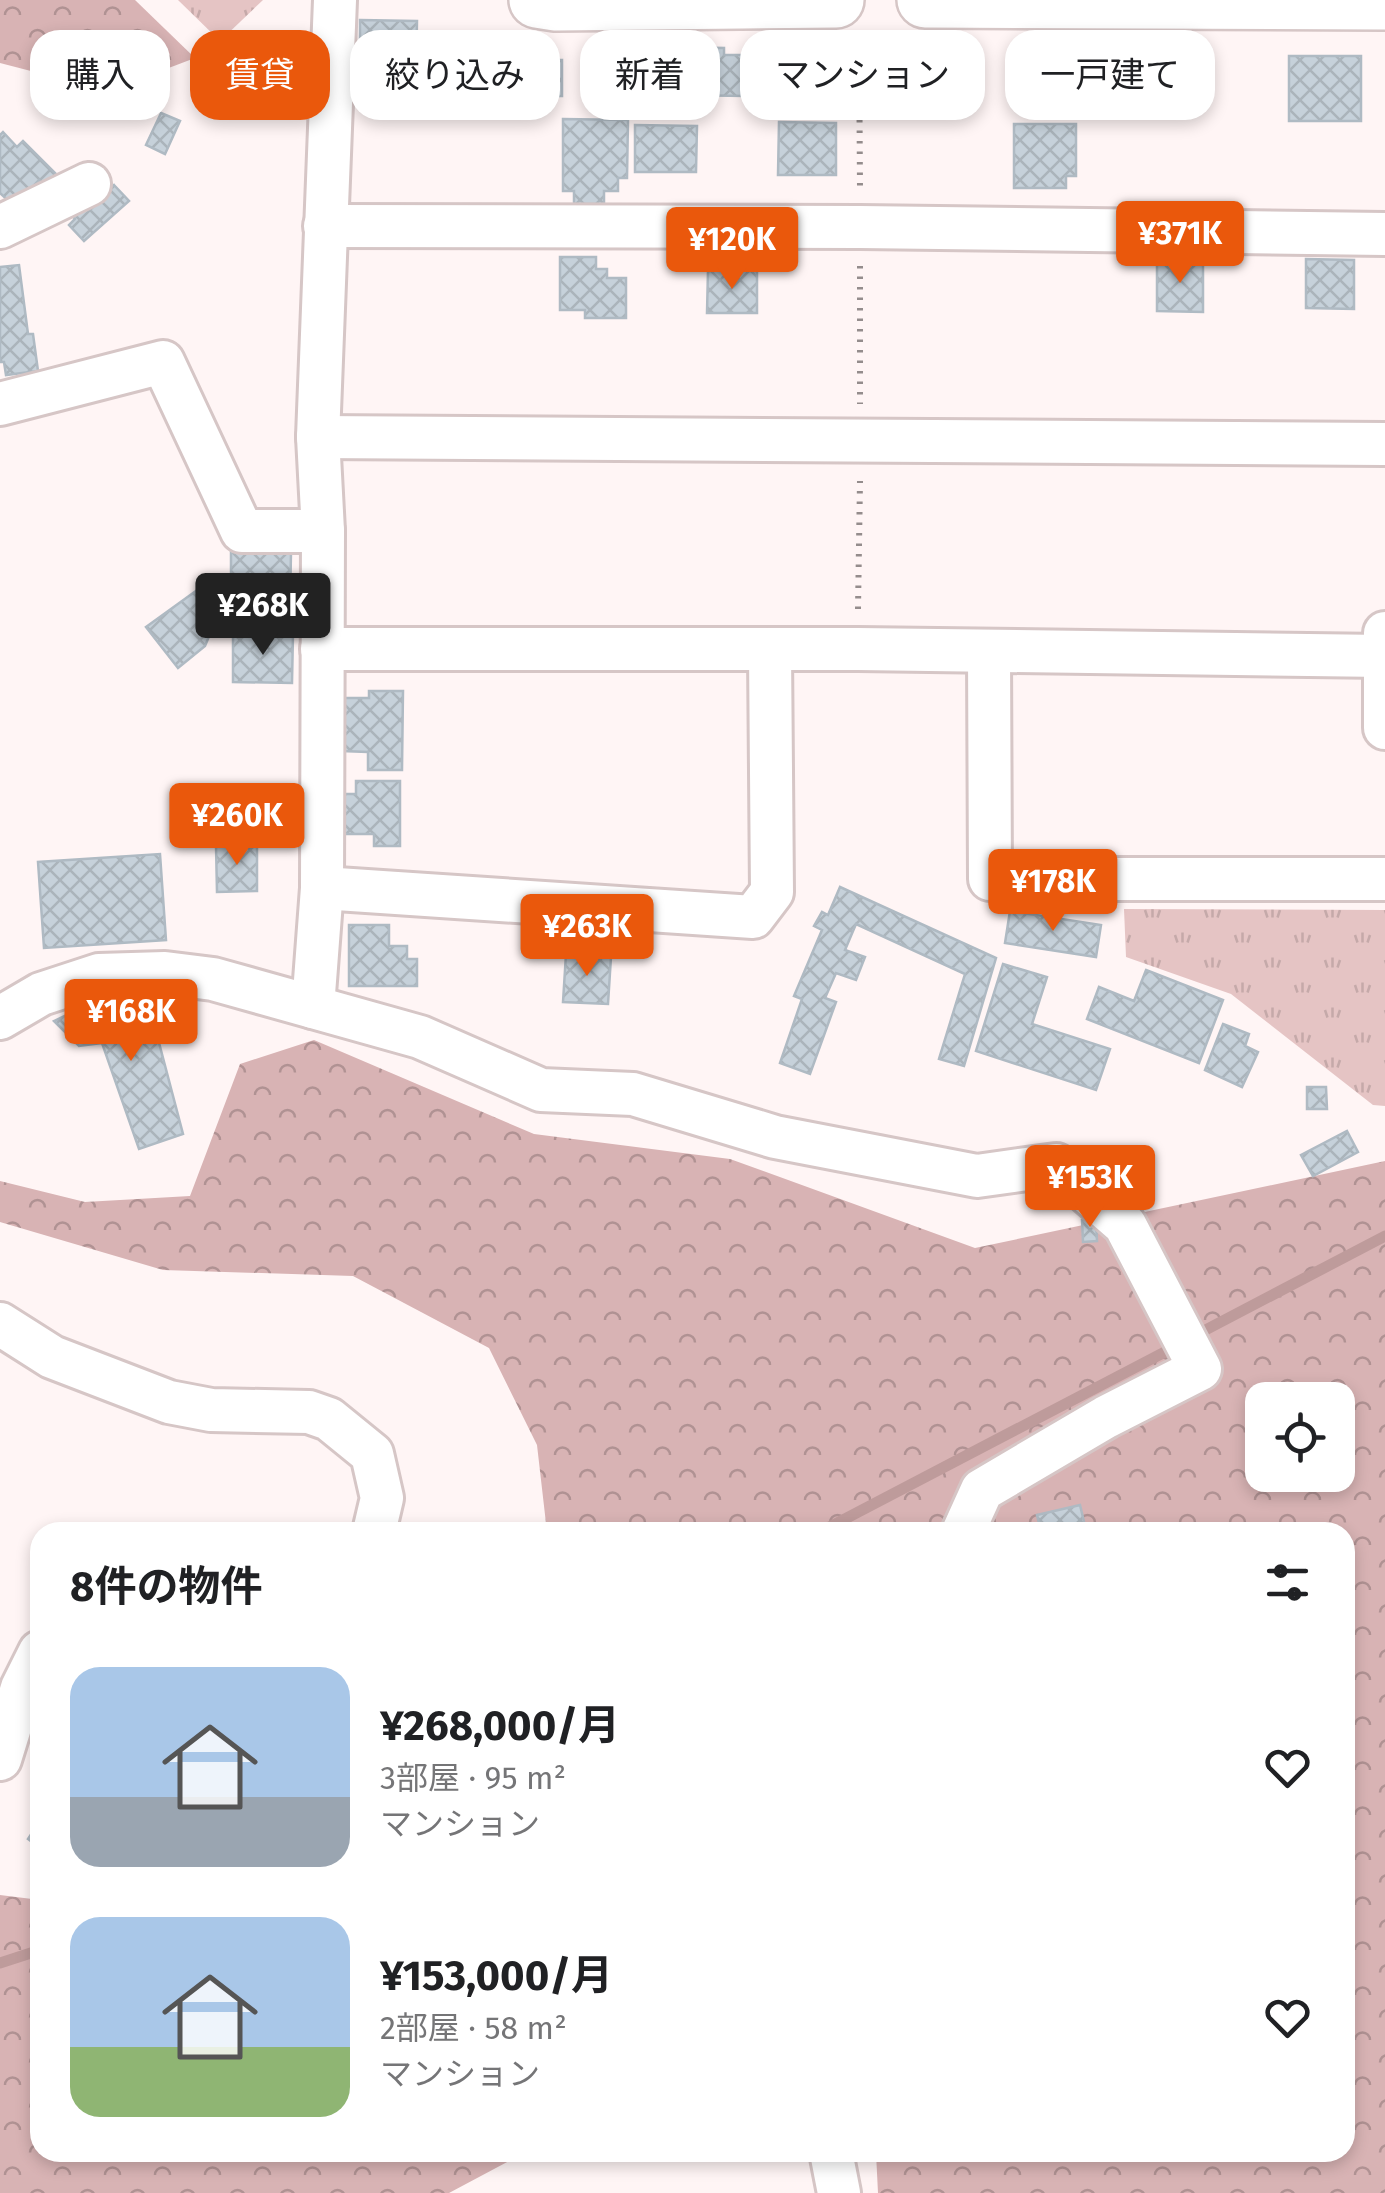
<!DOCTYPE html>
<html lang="ja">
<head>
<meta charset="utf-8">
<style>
	:root { --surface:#fff; --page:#f6f6f6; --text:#202124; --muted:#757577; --accent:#ea580c }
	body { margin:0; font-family:"Fira Sans","Noto Sans JP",sans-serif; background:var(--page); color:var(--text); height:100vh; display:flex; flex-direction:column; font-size:38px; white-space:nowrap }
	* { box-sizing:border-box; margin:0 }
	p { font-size:32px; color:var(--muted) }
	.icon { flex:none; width:55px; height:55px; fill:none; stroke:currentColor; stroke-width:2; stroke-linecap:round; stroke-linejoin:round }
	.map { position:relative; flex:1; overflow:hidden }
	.details { position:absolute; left:30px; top:1522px; width:1325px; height:640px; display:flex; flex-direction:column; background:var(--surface); border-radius:30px; box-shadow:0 5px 15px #0003 }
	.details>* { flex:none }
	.banner { position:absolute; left:30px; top:30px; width:1325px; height:90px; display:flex; gap:20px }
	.controls { position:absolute; left:1245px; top:1382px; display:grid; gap:20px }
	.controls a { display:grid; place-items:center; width:110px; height:110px; border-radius:20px; background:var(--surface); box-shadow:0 5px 15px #0003; font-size:50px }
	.price { position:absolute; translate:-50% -85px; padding:0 22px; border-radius:10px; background:var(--accent); color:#fff; font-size:32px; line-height:65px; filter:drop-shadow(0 2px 5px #0008) }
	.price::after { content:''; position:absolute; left:50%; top:60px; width:30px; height:22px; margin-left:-15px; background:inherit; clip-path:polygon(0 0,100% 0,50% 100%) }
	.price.current { background:#222; color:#fff }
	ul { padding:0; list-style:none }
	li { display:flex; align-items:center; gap:30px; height:250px; padding:0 40px }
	li span { display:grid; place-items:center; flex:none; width:280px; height:200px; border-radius:30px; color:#555 }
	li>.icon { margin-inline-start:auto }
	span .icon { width:120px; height:120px; fill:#fffc; stroke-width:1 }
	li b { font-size:42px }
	h2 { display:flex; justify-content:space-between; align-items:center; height:120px; padding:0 40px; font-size:42px }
	.chip { padding:0 35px; border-radius:30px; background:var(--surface); box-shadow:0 5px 15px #0003; font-size:35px; line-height:90px }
	.chip.current { background:var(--accent); color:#fff }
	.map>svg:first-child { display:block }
	.forest { fill:url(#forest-crowns); fill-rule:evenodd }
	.park { fill:url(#park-tufts) }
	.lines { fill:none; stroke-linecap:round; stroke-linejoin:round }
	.stream { stroke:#be9b9b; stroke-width:11 }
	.building { fill:url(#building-cross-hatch); stroke:#afbac3; stroke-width:2.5 }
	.street-casing { stroke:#d6c6c6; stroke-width:48 }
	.secondary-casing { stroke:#d6c6c6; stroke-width:60 }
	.path { stroke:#948c8c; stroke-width:6; stroke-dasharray:2.5 8; stroke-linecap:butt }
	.street { stroke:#fff; stroke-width:42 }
	.secondary { stroke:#fff; stroke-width:55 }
</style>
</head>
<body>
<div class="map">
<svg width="1385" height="2193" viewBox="0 0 1385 2193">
	<defs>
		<pattern id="forest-crowns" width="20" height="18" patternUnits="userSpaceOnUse" patternTransform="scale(2.5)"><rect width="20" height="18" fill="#d8b3b4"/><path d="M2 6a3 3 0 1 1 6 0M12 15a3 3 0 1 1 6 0" fill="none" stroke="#b09293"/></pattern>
		<pattern id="park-tufts" width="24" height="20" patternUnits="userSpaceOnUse" patternTransform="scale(2.5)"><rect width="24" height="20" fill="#e5c4c4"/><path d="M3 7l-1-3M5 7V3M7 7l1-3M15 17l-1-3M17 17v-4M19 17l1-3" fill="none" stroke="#c5a9a9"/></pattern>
		<pattern id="building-cross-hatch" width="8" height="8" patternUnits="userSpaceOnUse" patternTransform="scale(2.5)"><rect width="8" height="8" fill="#c6d1da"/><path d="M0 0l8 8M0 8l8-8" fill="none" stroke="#abb4bb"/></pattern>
	</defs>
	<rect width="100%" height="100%" fill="#fff5f5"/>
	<g class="forest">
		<path d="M0,0H135L195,58L108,91L0,63Z"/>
		<path d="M314,1040L534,1134L730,1159L975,1248L1385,1161V2193H878L876,2153L1345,2152V1532H547L537,1445L489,1348L353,1276L163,1270L0,1222V1181L85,1202L190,1196L240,1064ZM1262,1400H1338V1475H1262Z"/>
		<path d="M0,1895L40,1900V2152L524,2153L449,2193H0Z"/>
	</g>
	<g class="park">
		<path d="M178,0H263L220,41Z"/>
		<path d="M1124,909L1385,910V1106L1373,1105L1231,994L1126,957Z"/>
	</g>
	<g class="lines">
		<g class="stream">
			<path d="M1194,1336L1385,1236"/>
			<path d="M820,1532L1178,1345"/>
			<path d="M0,1963L40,1950"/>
		</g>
	</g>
	<g class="building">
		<path d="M360,20L417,21L416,72H360Z"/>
		<path d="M424,35H460L459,61H489L488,91H471V101H432V87H424Z"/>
		<path d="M510,44L550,45V60H562V96H498V60H510Z"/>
		<path d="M679,47L724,48V55H745V96L679,95Z"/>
		<path d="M601,50L636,51V72L657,73V102H585V72H601Z"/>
		<path d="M768,52H807V65H832L831,97H768Z"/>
		<rect x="1289" y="56" width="72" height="65"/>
		<path d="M161,113L180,121L165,154L146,145Z"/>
		<path d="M563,119L628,120L627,178H618V191H604V204H574V191H563Z"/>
		<path d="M779,122L836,123V175H778Z"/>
		<path d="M1014,124H1076V176H1066V188H1014Z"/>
		<path d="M635,125L697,126L696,172H635Z"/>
		<path d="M3,132L17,147L23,141L60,178L49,189L39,180L14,206L0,193V135Z"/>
		<path d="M114,185L129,201L84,241L69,225L75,219L71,214Z"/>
		<path d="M560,257H596V269H607V278H626V318H585V310H560Z"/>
		<path d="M1306,259L1354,260V309L1306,308Z"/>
		<path d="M1157,260H1203V312L1157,311Z"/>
		<path d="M19,265L28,334H33L38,371L6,375L4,362H0V267Z"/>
		<path d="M708,270L757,271V313H707Z"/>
		<path d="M231,551L291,552L290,606L231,605Z"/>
		<path d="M200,588L218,615L205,646L178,668L146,627Z"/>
		<path d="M233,633L293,634L292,683L233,682Z"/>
		<path d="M369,691H403L402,770H368V752L342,751L343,698H369Z"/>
		<path d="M356,781H400V846H374V834H341V794H356Z"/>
		<path d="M257,845V891L217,892L216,846Z"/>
		<path d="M160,854L166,940L44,948L38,862Z"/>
		<path d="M840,887L996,958L964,1066L939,1059L965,974L856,924L845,950L865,957L856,980L836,973L825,998L836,1002L810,1074L780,1063L802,999L794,996L822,930L814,926L822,912L828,915Z"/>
		<path d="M1010,911L1101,925L1096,957L1005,943Z"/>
		<path d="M349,925H389V946H407V959H417V986H349Z"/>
		<path d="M566,954L611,957L608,1004L563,1002Z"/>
		<path d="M1003,964L1047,977L1032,1024L1110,1049L1096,1090L976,1051Z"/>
		<path d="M1146,970L1223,1000L1199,1063L1087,1019L1099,987L1134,1001Z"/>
		<path d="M148,1001L183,1134L139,1149L102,1043L79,1046L54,1021L94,1002Z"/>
		<path d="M1223,1024L1249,1034L1245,1046L1258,1052L1242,1087L1205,1070Z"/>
		<path d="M1307,1087H1326L1327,1109H1307Z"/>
		<path d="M1347,1131L1358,1152L1313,1176L1301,1155Z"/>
		<path d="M1096,1219L1097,1241L1083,1242L1082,1220Z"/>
		<path d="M1080,1505L1085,1526L1059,1532H1041L1037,1515Z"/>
		<path d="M40,1821V1848L28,1839Z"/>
	</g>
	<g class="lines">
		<defs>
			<g id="street">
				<path d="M325,226L860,227L1385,234"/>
				<path d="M0,227L89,184"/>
				<path d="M0,404L163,362L242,531H323"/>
				<path d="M318,437L1385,444"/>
				<path d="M1385,633V728"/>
				<path d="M322,649H858L1385,656"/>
				<path d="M989,653L990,879H1385"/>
				<path d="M322,888L753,917L772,892L770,651"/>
				<path d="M313,1007L322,888L323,531L318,437L335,0"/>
				<path d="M0,1018L41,994L99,975L165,973L213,979L420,1037L541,1090L633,1094L775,1137L977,1176L1056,1165L1125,1225L1200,1369L1106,1417L982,1490L963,1532"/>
				<path d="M0,1324L52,1357L169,1402L211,1410L309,1412L329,1419L372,1454L382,1498L374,1532"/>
				<path d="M0,1759L22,1688L40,1652"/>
				<path d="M831,2152L839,2193"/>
			</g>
			<g id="secondary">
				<path d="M537,0L556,3L836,0"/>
				<path d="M925,0L1385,2"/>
			</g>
		</defs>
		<use href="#street" class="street-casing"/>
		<use href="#secondary" class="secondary-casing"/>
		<g class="path">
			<path d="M859,36L860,189"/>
			<path d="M860,266V404"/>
			<path d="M858,609L860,481"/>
		</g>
		<use href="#street" class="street"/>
		<use href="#secondary" class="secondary"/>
	</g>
</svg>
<div class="controls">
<a><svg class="icon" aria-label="locate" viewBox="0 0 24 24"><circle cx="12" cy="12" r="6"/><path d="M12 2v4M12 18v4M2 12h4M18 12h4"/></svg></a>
</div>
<b class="price" style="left:1180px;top:286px">¥371K</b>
<b class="price" style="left:732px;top:292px">¥120K</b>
<b class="price current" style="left:263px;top:658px">¥268K</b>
<b class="price" style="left:237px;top:868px">¥260K</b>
<b class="price" style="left:1053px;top:934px">¥178K</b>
<b class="price" style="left:587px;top:979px">¥263K</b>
<b class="price" style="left:131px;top:1064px">¥168K</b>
<b class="price" style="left:1090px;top:1230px">¥153K</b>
<div class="banner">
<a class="chip">購入</a>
<a class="chip current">賃貸</a>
<a class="chip">絞り込み</a>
<a class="chip">新着</a>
<a class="chip">マンション</a>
<a class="chip">一戸建て</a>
</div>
<section class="details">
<h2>8件の物件<svg class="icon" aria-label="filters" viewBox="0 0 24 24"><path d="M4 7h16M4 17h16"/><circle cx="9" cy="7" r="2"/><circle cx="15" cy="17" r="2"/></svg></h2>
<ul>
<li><span style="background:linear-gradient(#a9c7e8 65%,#9aa5b1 0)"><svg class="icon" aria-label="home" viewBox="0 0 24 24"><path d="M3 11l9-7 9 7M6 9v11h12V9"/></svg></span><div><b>¥268,000/月</b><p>3部屋 · 95 m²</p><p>マンション</p></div><svg class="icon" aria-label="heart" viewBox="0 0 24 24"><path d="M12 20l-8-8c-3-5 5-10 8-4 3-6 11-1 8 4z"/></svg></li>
<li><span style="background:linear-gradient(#a9c7e8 65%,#8fb573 0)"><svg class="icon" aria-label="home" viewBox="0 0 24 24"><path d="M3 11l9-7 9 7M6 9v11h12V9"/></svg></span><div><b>¥153,000/月</b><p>2部屋 · 58 m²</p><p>マンション</p></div><svg class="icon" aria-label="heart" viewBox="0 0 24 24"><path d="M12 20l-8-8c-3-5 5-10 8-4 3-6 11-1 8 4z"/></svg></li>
</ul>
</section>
</div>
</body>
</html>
